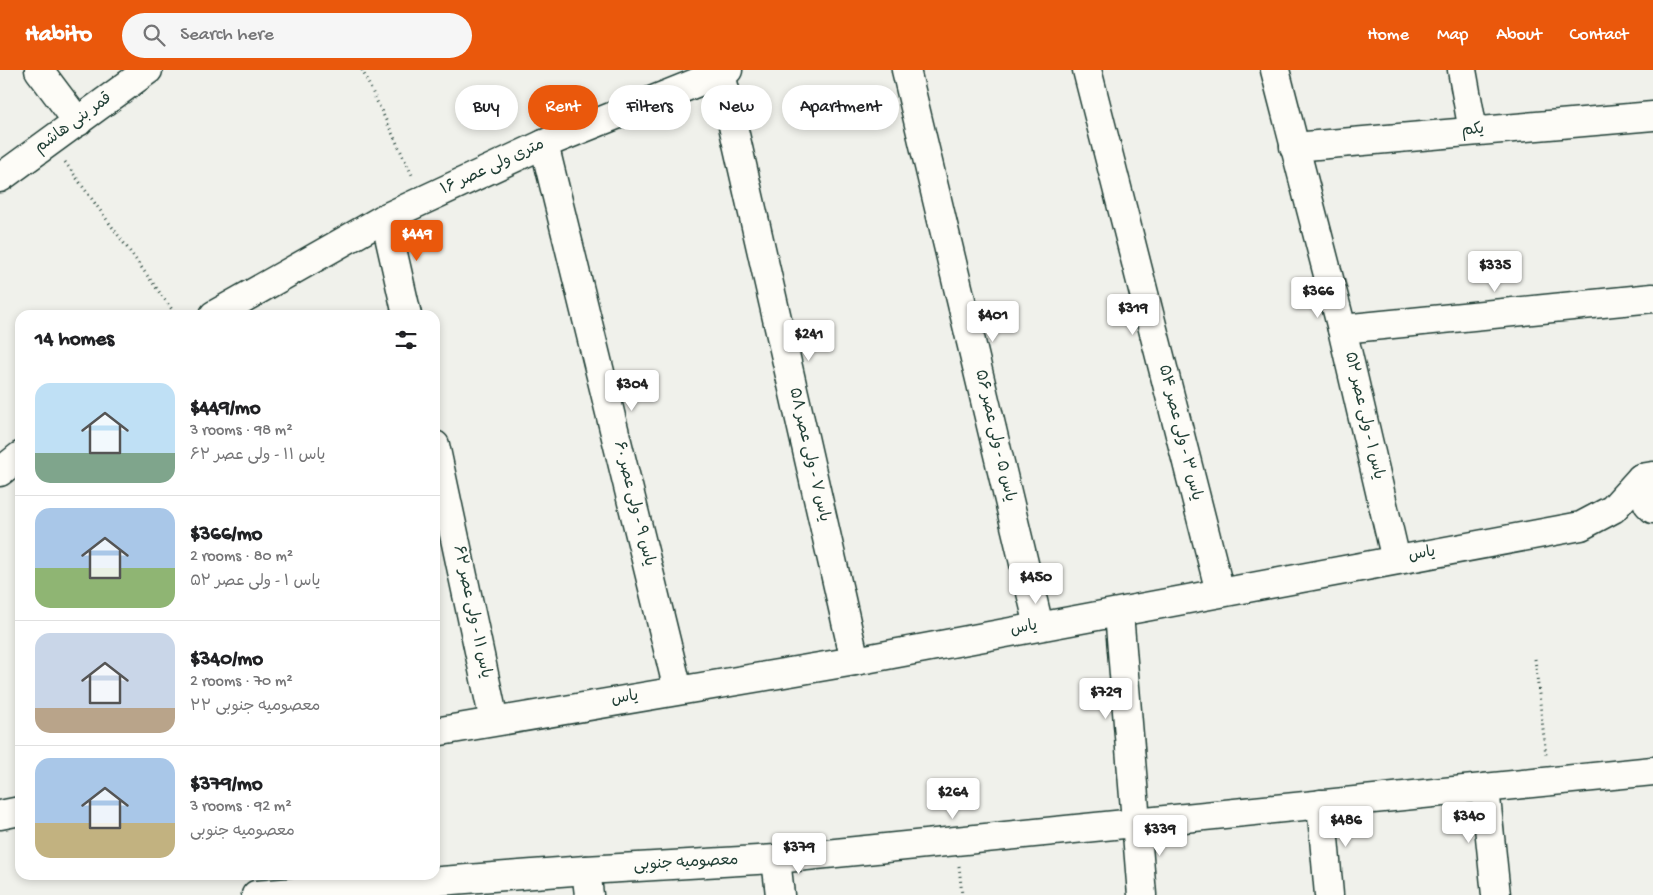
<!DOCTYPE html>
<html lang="en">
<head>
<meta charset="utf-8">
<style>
	:root { --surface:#fff; --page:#f6f6f6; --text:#202124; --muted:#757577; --line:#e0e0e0; --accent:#ea580c }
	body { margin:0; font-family:"Gochi Hand","Playpen Sans Arabic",sans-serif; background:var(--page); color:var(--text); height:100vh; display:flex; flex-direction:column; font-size:19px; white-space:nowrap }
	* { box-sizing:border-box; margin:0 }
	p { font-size:16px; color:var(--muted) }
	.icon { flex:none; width:28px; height:28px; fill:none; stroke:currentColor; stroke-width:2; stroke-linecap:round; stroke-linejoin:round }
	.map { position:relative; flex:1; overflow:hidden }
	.drawer { position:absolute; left:15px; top:240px; width:425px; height:570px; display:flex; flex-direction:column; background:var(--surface); border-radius:15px; box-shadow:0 2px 8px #0003 }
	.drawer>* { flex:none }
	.banner { position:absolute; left:455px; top:15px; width:475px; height:45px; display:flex; gap:10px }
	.price { position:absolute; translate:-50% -42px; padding:0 11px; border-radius:5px; background:#fff; color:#222; font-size:16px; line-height:32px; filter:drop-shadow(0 1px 2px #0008) }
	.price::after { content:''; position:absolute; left:50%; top:30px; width:15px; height:11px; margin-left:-8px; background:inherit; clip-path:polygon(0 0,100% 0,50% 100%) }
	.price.active { background:var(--accent); color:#fff }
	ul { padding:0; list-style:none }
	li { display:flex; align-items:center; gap:15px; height:125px; padding:0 20px }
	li+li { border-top:1px solid var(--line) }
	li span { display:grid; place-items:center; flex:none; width:140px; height:100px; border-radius:15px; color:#555 }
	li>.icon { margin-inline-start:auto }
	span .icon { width:60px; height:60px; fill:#fffc; stroke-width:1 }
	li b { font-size:21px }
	h2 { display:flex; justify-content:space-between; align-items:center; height:60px; padding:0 20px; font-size:21px }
	.pill { padding:0 18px; border-radius:22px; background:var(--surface); box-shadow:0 2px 8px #0003; font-size:18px; line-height:45px }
	.pill.active { background:var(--accent); color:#fff }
	header { display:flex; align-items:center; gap:30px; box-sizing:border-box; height:70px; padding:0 25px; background:var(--accent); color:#fff }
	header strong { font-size:24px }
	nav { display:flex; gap:28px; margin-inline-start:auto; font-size:18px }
	.search { width:350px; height:45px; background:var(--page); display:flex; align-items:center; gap:12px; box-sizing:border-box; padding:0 18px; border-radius:28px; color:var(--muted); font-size:19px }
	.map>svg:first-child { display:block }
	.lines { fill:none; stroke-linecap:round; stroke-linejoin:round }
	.minor-casing { stroke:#1f3d34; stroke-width:31 }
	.tertiary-casing { stroke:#1f3d34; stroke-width:31 }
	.path { stroke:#1f3d34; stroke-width:3; stroke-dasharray:1 4; stroke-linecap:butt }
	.minor { stroke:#fdfcf7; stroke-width:28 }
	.tertiary { stroke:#fdfcf7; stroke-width:28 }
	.labels { text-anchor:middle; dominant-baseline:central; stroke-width:4; stroke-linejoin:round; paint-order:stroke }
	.street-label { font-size:16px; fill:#1f3d34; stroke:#fdfcf7 }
</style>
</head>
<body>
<header>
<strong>Habito</strong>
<div class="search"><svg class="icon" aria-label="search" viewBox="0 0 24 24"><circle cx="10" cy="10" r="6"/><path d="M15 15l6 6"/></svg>Search here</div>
<nav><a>Home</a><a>Map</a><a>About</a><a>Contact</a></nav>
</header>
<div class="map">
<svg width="1653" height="825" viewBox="0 0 1653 825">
	<rect width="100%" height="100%" fill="#f0f1eb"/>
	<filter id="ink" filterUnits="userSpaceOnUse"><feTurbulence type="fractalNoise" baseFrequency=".02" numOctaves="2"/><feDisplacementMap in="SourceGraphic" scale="10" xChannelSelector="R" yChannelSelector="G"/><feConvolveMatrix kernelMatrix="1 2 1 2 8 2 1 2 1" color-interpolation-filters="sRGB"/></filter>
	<g filter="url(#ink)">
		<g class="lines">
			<defs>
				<g id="minor">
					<path d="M39,0L78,52"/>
					<path d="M906,0L1039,556"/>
					<path d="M1087,0L1220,522"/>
					<path d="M1275,0L1342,259L1396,490"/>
					<path d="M1462,0L1473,61"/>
					<path d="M721,3L855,591"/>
					<path d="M544,74L678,620"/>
					<path d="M1294,77L1653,46"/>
					<path d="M385,148L407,245"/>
					<path d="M1342,259L1653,228"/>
					<path d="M435,375L494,651"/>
					<path d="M1641,408L1648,434L1653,439"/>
					<path d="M1119,543L1142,825"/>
					<path d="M435,662L855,591L1581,456L1613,439L1641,408L1653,406"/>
					<path d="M1485,718L1496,825"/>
					<path d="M1321,734L1329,825"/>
					<path d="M0,745L20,741"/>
					<path d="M776,789L780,825"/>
					<path d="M586,800L589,825"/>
				</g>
				<g id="tertiary">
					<path d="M0,108L148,0"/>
					<path d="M214,245L385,148L544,74L728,0"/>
					<path d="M0,402L20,386"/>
					<path d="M256,825L586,800L776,789L1653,701"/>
				</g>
			</defs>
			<use href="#minor" class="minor-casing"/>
			<use href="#tertiary" class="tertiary-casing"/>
			<g class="path">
				<path d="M362,0L413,107"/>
				<path d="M65,92L176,245"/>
				<path d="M1535,589L1546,685"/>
				<path d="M959,796L962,825"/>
			</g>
			<use href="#minor" class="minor"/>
			<use href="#tertiary" class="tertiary"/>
		</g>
	</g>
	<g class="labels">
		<g class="street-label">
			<text transform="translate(74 54) rotate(-36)">قمر بنی هاشم</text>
			<text transform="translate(1473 61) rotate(-5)">یکم</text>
			<text transform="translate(493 98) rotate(-25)">۱۶ متری ولی عصر</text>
			<text transform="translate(1363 346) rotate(77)">یاس ۱ - ولی عصر ۵۲</text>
			<text transform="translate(1179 363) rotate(76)">یاس ۳ - ولی عصر ۵۴</text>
			<text transform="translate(994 366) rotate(77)">یاس ۵ - ولی عصر ۵۶</text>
			<text transform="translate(808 385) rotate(77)">یاس ۷ - ولی عصر ۵۸</text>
			<text transform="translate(633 434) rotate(76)">یاس ۹ - ولی عصر ۶۰</text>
			<text transform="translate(1422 485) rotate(-10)">یاس</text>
			<text transform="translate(471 542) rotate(78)">یاس ۱۱ - ولی عصر ۶۲</text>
			<text transform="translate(1024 559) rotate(-11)">یاس</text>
			<text transform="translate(625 629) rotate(-9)">یاس</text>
			<text transform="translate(686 794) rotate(-3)">معصومیه جنوبی</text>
		</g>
	</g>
</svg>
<b class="price active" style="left:417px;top:192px">$449</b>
<b class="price" style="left:1495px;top:223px">$335</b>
<b class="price" style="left:1318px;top:249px">$366</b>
<b class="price" style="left:1133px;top:266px">$319</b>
<b class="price" style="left:993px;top:273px">$401</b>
<b class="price" style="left:809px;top:292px">$241</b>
<b class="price" style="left:632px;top:342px">$304</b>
<b class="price" style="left:1036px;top:535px">$450</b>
<b class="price" style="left:1106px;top:650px">$729</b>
<b class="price" style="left:953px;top:750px">$264</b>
<b class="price" style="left:1469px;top:774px">$340</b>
<b class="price" style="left:1346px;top:778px">$486</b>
<b class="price" style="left:1160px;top:787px">$339</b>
<b class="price" style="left:799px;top:805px">$379</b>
<div class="banner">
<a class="pill">Buy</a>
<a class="pill active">Rent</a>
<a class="pill">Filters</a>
<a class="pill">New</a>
<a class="pill">Apartment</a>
</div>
<section class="drawer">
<h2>14 homes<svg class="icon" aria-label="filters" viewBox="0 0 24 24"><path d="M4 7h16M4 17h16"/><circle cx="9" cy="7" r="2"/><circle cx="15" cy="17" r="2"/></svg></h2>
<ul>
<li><span style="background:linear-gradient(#bfe0f5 70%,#7fa58c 0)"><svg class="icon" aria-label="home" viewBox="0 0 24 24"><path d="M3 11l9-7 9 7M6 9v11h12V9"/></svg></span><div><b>$449/mo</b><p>3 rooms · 98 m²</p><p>یاس ۱۱ - ولی عصر ۶۲</p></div></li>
<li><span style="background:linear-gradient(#a9c7e8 60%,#8fb573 0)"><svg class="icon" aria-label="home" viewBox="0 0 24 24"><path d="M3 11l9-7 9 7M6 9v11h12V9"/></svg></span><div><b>$366/mo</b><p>2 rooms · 80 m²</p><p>یاس ۱ - ولی عصر ۵۲</p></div></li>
<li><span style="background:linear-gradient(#c9d6e8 75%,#b9a48a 0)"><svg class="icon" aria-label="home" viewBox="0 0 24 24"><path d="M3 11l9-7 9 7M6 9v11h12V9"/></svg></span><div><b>$340/mo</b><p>2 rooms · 70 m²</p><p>معصومیه جنوبی ۲۲</p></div></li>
<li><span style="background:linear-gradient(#a9c7e8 65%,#c2b280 0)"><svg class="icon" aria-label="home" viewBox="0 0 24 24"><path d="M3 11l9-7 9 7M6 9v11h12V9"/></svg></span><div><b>$379/mo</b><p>3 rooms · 92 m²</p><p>معصومیه جنوبی</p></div></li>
</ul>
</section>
</div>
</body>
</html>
